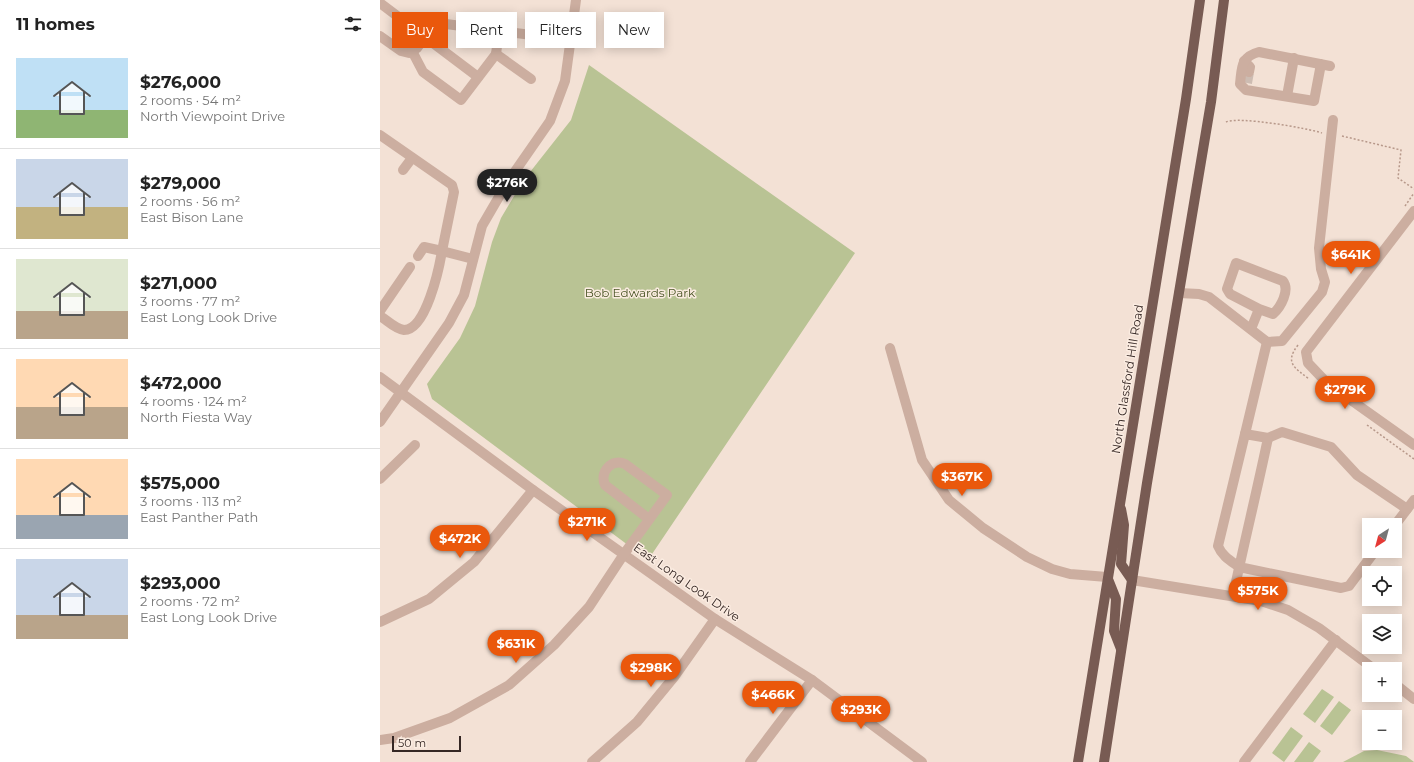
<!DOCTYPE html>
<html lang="en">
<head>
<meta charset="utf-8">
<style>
	:root { --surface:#fff; --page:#f6f6f6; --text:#222; --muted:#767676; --line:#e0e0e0; --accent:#ea580c }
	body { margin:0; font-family:Montserrat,sans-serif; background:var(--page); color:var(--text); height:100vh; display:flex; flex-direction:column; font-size:15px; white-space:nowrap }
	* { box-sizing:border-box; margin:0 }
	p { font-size:13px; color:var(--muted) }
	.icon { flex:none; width:22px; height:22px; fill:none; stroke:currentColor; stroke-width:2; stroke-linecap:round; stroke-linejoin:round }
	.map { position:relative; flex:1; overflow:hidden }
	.details { display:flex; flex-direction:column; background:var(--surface); width:380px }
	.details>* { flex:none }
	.guide { position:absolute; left:12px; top:12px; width:380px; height:36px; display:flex; gap:8px }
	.needle { width:26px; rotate:216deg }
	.controls { position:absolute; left:982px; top:518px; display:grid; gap:8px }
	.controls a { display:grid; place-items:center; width:40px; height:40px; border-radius:0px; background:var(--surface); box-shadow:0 2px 10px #0003; font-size:20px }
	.scale { position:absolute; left:12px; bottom:10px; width:69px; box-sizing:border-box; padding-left:4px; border:2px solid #352724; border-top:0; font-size:11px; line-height:14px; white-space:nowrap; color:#352724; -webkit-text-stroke:3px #fbece1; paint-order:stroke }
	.price { position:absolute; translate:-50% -34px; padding:0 9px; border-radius:14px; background:var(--accent); color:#fff; font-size:13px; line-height:26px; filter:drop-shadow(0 1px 2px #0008) }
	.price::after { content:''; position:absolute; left:50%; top:24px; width:12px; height:9px; margin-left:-6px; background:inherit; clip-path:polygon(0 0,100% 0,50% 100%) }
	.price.on { background:#222; color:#fff }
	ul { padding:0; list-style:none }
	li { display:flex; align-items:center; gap:12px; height:100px; padding:0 16px }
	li+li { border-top:1px solid var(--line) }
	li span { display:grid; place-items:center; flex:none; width:112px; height:80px; border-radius:0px; color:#555 }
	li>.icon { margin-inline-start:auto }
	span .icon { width:48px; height:48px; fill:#fffc; stroke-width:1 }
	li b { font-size:17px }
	h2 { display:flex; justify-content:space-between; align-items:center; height:48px; padding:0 16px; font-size:17px }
	.tag { padding:0 14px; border-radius:0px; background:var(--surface); box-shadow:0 2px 10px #0003; font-size:14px; line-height:36px }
	.tag.on { background:var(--accent); color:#fff }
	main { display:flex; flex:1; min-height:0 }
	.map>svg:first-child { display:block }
	.green { fill:#b9c394 }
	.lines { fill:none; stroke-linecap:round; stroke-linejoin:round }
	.minor-tunnel { stroke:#cdbcb2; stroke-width:10; stroke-dasharray:10 5; stroke-linecap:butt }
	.path { stroke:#b7988a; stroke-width:1.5; stroke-dasharray:2 2; stroke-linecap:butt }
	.minor { stroke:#ccaea0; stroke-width:10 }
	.major { stroke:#785b53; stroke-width:10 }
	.labels { text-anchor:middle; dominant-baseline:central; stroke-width:3; stroke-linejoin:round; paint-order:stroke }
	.park-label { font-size:12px; fill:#4a5526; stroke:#fbece1 }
	.street-label { font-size:12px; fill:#352724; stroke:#fbece1 }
</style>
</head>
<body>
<main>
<section class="details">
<h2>11 homes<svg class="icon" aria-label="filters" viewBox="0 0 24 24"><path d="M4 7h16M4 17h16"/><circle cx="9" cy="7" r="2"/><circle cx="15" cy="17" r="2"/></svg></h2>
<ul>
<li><span style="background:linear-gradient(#bfe0f5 65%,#8fb573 0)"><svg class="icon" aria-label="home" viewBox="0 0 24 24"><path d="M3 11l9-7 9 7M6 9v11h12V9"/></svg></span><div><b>$276,000</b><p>2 rooms · 54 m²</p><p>North Viewpoint Drive</p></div></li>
<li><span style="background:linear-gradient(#c9d6e8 60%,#c2b280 0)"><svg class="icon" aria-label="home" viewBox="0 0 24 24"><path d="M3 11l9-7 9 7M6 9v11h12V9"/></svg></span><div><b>$279,000</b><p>2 rooms · 56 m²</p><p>East Bison Lane</p></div></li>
<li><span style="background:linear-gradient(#dfe7d0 65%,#b9a48a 0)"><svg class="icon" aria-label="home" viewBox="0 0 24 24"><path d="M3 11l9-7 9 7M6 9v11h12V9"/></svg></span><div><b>$271,000</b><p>3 rooms · 77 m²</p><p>East Long Look Drive</p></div></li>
<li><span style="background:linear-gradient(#ffd9b3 60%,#b9a48a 0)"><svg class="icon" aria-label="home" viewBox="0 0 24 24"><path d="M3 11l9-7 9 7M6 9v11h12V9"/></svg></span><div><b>$472,000</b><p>4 rooms · 124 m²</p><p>North Fiesta Way</p></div></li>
<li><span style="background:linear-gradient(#ffd9b3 70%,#9aa5b1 0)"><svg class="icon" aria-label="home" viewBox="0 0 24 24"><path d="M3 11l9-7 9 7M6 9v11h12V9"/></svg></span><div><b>$575,000</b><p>3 rooms · 113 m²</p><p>East Panther Path</p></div></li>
<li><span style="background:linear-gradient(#c9d6e8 70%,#b9a48a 0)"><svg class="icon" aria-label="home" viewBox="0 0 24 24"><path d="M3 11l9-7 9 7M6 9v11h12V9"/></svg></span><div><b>$293,000</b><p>2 rooms · 72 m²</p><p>East Long Look Drive</p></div></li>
</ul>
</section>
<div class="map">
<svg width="1034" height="762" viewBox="0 0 1034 762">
	<rect width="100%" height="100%" fill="#f3e1d5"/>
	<g class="green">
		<path d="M209,65L475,253L268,560L52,399L47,384L80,338L95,306L112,242L121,218L143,181L191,120Z"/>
		<path d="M942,689L954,697L935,723L923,714Z"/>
		<path d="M959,701L971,710L952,735L940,726Z"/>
		<path d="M911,727L923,736L904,762L892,753Z"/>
		<path d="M929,742L941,751L933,762H914Z"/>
		<path d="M997,750L1026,756L1034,762H963L984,751Z"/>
	</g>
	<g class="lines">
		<path class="minor-tunnel" d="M867,83L869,72"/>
		<g class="path">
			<path d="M846,122C858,116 927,128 942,133"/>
			<path d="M962,136L1021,150L1018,178L1034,189"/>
			<path d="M1025,206L1034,193"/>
			<path d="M918,345C904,363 915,368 929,379"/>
			<path d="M987,425L1034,459"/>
		</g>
		<g class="minor">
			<path d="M0,3L45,37L56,25L66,24L191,40"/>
			<path d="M0,36L21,51L29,53L37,48L45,37L98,77"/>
			<path d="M32,51L43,72L81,100L116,54L119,31"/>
			<path d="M116,54L151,79"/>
			<path d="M864,61L870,67L869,72"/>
			<path d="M941,64L934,101L866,90L860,84C862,68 860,57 879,52L950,66"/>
			<path d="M907,96L914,58"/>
			<path d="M0,135L72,185L74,192L62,251L44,247L38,256"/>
			<path d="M23,170L32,158"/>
			<path d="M1034,211L926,352L928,363L947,383L1034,445"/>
			<path d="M799,293L819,294L829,297L887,342L902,341L942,292L945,282L941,269L939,248L953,120"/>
			<path d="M0,311L30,267"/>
			<path d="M0,316C7,320 15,329 24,330C46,330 59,269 62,251L93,259"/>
			<path d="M871,329L879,309L893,314C901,307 910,290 903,281L856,263L847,289L850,294L879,309"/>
			<path d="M510,348L542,460L569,500L603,528L647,557L672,569L690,574L727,577"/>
			<path d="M0,377L153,490L335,619L432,680L542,762"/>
			<path d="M0,422L69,323L84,295L102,226L127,183L170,121L185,81L196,0"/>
			<path d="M865,434L887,342"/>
			<path d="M888,438L902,432L951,447L977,475L1027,509"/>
			<path d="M0,479L35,445"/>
			<path d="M1015,525L1034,500"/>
			<path d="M752,580L881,601L908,610L939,628L994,669"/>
			<path d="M853,596C864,543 877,491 888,438L865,434L838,546C842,556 851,561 859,567L961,588L969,586L995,551"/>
			<path d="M0,622L49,599L94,562L153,490"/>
			<path d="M1015,684L1034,699"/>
			<path d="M0,740L14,738L70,718L129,685L174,645L209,607L244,554L287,495L245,464C232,458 219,472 225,485L269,519"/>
			<path d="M212,762L257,722L294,677L335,619"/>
			<path d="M370,762L432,680"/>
			<path d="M864,762L956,640"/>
		</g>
		<g class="major">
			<path d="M741,509L744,525L741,564L752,580"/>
			<path d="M728,579L736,599L734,631L741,649"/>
			<path d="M698,762L806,99L820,0"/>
			<path d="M724,762L767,483L831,102L844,0"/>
		</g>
	</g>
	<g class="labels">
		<g class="park-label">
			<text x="260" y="292">Bob Edwards Park</text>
		</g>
		<g class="street-label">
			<text transform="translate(747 379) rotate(-81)">North Glassford Hill Road</text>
			<text transform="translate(307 582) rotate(35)">East Long Look Drive</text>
		</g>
	</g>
</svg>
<div class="controls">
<a><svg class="needle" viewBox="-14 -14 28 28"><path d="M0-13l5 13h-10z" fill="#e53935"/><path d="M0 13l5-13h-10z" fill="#767676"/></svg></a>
<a><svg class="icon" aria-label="locate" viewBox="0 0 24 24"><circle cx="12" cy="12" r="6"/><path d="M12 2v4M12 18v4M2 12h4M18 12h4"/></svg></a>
<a><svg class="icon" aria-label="layers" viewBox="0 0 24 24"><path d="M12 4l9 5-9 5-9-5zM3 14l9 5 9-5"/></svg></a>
<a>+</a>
<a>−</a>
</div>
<div class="scale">50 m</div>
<b class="price on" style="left:127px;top:203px">$276K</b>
<b class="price" style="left:971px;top:275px">$641K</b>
<b class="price" style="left:965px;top:410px">$279K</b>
<b class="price" style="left:582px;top:497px">$367K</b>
<b class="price" style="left:207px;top:542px">$271K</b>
<b class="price" style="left:80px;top:559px">$472K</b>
<b class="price" style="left:878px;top:611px">$575K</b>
<b class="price" style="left:136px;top:664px">$631K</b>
<b class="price" style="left:271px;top:688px">$298K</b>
<b class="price" style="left:393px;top:715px">$466K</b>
<b class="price" style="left:481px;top:730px">$293K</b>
<div class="guide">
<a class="tag on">Buy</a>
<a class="tag">Rent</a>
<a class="tag">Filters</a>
<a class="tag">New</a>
</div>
</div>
</main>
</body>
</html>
